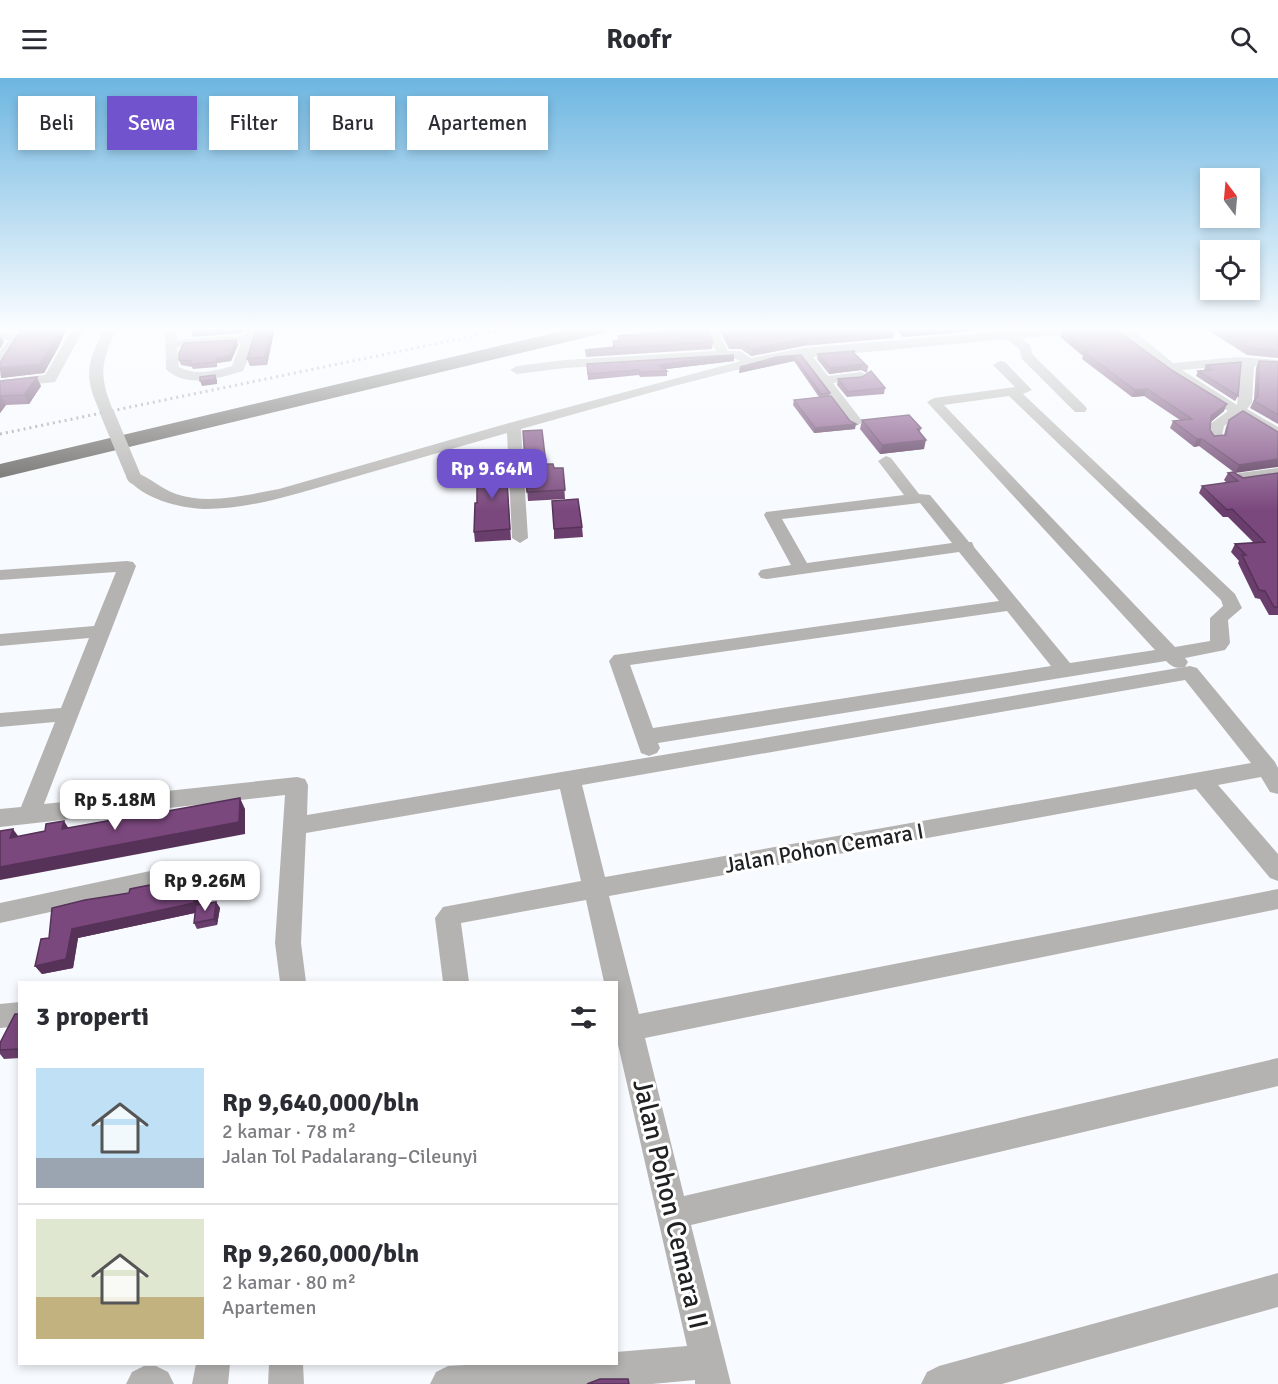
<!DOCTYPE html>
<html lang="id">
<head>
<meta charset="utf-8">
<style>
	:root { --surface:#fff; --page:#f2f2f3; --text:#2b2b33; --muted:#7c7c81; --line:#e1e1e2; --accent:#7153cd }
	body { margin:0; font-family:Signika,sans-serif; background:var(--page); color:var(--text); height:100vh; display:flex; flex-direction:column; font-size:22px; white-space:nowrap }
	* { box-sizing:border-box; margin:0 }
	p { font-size:20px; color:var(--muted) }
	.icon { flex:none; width:33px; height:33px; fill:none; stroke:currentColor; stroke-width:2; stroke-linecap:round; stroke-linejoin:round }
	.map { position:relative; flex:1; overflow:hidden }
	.sheet { position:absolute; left:18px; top:903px; width:600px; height:384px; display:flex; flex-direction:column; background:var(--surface); border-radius:0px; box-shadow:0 3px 9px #0003 }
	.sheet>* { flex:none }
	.hud { position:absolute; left:18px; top:18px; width:600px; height:54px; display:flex; gap:12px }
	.needle { width:39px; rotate:344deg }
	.fabs { position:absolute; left:1200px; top:90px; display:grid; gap:12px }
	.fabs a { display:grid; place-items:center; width:60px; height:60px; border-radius:0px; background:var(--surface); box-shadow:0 3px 9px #0003; font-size:30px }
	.price { position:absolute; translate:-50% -51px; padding:0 14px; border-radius:12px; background:#fff; color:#222; font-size:20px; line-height:39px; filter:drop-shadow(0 2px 3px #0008) }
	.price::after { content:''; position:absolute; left:50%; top:36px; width:18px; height:14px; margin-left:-9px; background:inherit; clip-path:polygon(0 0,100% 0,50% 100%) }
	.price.selected { background:var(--accent); color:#fff }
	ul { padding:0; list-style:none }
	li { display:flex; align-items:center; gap:18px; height:150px; padding:0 18px }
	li+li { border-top:2px solid var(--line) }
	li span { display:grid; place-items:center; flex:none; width:168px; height:120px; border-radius:0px; color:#555 }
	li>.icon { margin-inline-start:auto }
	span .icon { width:72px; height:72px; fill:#fffc; stroke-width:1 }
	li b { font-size:26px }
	h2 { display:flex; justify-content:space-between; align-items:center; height:72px; padding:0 18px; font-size:26px }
	.chip { padding:0 21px; border-radius:0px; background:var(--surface); box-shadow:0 3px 9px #0003; font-size:21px; line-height:54px }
	.chip.selected { background:var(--accent); color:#fff }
	header { display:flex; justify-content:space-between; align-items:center; height:78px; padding:0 18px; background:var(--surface); font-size:27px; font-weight:700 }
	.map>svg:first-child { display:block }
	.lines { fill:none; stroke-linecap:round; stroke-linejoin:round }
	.minor { fill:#b5b3b1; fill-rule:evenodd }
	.highway { fill:#666360; fill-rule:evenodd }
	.rail { stroke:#96989b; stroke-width:3; stroke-dasharray:2 4; stroke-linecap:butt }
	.minor-bridge { stroke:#b5b3b1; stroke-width:14 }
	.wall { fill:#6a3e6c }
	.shaded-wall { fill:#563258 }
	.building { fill:#7b487e; stroke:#563258; stroke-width:1.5 }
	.labels { text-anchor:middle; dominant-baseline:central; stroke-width:6; stroke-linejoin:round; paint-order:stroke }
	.street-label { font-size:22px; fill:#202123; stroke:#fff }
	.near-street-label { font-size:27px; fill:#202123; stroke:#fff }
</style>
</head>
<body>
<header><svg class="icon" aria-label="menu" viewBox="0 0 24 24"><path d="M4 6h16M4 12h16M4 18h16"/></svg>Roofr<svg class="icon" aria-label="search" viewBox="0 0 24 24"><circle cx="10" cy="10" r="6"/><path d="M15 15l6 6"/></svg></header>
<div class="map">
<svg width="1278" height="1306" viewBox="0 0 1278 1306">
	<rect width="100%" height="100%" fill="#f7fafe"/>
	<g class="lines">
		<g class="minor">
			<path d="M73,249H85L55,304L0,310V302L45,297Z"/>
			<path d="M106,249H118C99,286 99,299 115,337L108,341C100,339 100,334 97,327C83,294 89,280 106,249Z"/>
			<path d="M165,249H177V262L244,257L247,249H259L257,260L243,293C220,300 185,311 166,291ZM241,265L232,288C215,293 196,298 179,289L177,269Z"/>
			<path d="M1055,249H1108L1102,253L1021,260L1030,267L1033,277L1085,328L1087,331L1085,334H1075L1022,281L1019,271L1007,261L813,279L828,298L861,294L868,298L861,302L833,305L863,344L856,348L851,347L801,280L776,282L674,308L521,351L528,460L520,465L512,460L507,355C453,371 398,386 344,402C299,415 252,431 205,431C179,430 143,421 126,399L134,394C149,398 161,411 176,416C208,427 246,417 279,411L509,345L741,283L733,280L565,290L517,296L510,292L517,288L565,282L716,273L707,255L713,251L717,252L728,273H740L751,280L803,270Z"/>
			<path d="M1114,249L1131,250L1173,285L1237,279L1278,282V290L1254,288L1252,325L1247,331L1278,349V361L1240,338L1224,348L1221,363H1211L1209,360L1210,346L1228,333L1188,309ZM1241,287L1237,327L1182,292L1237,287Z"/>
			<path d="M0,254L18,255L24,259L5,284L0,285V273L9,262H0Z"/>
			<path d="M1000,283L1005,284L1032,312L1023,316L1235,516L1242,530L1228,542L1230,565L1225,572L1185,580L1188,584L1185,589C1176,591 1172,589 1166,583L658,665L660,670L657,675L649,678L641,675L609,583L614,577L999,523L959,474L767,501L761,500L758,496L761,492L791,487L764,437L766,434L904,417L878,383L886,378L891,380L919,416L930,417L969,464H972L974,469L1070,585L1155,572L927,324L934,320L1015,309L993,287ZM1009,318L1221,522L1223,528L1210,540V563L1175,569L944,327ZM920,425L952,465L807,485L782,441ZM1007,533L1051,588L653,650L630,587Z"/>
			<path d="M1278,390V400L1239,405L1231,400L1239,395Z"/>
			<path d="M127,483L133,484L136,488L44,726L297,699L305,701L308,707L307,737L1190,588L1197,590L1275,684L1278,690V716L1270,714L1261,699L1218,707L1278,776V803L1270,800L1196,711L609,818L639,936L1278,811V831L645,960L684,1118L1278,980V1008L691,1147L731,1306H695V1302L652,1306H430L436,1294L448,1288L483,1286H616V1274L687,1268L616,958V904H604L586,822L461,845L469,904H443L435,840L443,829L581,803L560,711L306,755L301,865L306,904H280L275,865L285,717L0,749V731L21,729L55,644L0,649V635L61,630L89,560L0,568V556L94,548L116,494L0,502V492ZM1185,602L1251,685L605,799L582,707Z"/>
			<path d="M183,786L192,789L195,796L192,803L0,845V825Z"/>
			<path d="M20,924V948L0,950V926Z"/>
			<path d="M1278,1195V1229L1002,1306H921L927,1294L939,1288Z"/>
			<path d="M196,1286H230L228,1306H192Z"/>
			<path d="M269,1286H303L304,1306H268Z"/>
			<path d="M144,1288H156L168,1294L174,1306H126L132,1294Z"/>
		</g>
		<path class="highway" d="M579,249H613L611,253L604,255L0,400V386Z"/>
		<path class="rail" d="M0,356L517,249"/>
		<path class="minor-bridge" d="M108,337L134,399"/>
	</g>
	<g class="wall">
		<path d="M0,249H67L59,268L44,295L1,300L0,285L20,254L18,253L0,252Z"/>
		<path d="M245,249L242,255L193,259L190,250Z"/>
		<path d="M257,249H275L267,287L250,288L247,281Z"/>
		<path d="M665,249H713L707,253L713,264L712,271L586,279L585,272L613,269V263H618V258L665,254Z"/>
		<path d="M715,249H756L758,252L894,254L893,260L803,268L751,278L741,271H729L719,251Z"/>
		<path d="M894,249H969L968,254L903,259Z"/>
		<path d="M1203,249H1278V280L1247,277Z"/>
		<path d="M1062,252L1224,333L1211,344L1210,352L1214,358L1224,357L1226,349L1229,342L1278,354L1235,395L1199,368L1194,369L1170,350L1173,343L1180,342L1144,318L1132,319L1082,281L1083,278L1060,259Z"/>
		<path d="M236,262L238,267L231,283L217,285V289L193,291L192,289L181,287L179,282Z"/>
		<path d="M818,276H855L868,289L867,295L861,292L829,296L817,281Z"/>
		<path d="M801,277L830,315L829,318L855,351L814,355L793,327L794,322L819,319L794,283L739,295L740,289Z"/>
		<path d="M734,283L665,291L667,293V298L640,299L639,297L588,302L587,286Z"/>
		<path d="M1259,283L1278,284V346L1250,330L1254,322L1256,290Z"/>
		<path d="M1206,287L1238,318L1235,323L1196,298L1198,293L1204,292Z"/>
		<path d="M862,299L885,310L884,316L847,319L837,307L838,301Z"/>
		<path d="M0,303L41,308L29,326L6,327L0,335Z"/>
		<path d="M862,342L921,350L920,354L924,371L880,376L860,351Z"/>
		<path d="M523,353L546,386L554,390H563L565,421L528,423Z"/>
		<path d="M1228,395L1243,400L1278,395V537H1269L1260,521L1255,520L1238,485L1239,483L1231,474L1235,466L1254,465L1228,439H1223L1199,415L1202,408L1227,405L1224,402Z"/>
		<path d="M507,398L511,462L475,464L474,454L477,425Z"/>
		<path d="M582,449L583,459L554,461V451Z"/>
		<path d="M201,807L199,827L216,824L220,830L217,847L197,851L194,845L195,835L78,860L73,890L42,896L35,888L49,860Z"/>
		<path d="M20,936V980L4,981L0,976V965Z"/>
	</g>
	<g class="shaded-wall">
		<path d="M60,249H67L59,268L44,295L1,300L0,290Z"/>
		<path d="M271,249H275L267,287L265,279Z"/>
		<path d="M0,256L4,264L0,271Z"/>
		<path d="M804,261L803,268L751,278L752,271Z"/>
		<path d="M236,262L238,267L231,283L217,285V289L216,284V280Z"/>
		<path d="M734,277V283L659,292V287Z"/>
		<path d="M794,278V283L739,295L740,289Z"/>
		<path d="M862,286L861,292L829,296L830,290Z"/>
		<path d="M215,297L217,302V306L202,308L200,303Z"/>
		<path d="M37,299L41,308L29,326L24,317Z"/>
		<path d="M1147,311L1144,318L1132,319L1135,312Z"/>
		<path d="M1,318L6,327L0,335V320Z"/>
		<path d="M1227,326L1224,333L1208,346L1211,338Z"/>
		<path d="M856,346L855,351L814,355L815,350Z"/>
		<path d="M1197,361H1202L1199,368L1194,369Z"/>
		<path d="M926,362L924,371L880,376L882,367Z"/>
		<path d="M1278,381V389L1235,395L1239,387Z"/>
		<path d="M240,720L245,731V756L0,802V789Z"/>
		<path d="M151,725L157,737L151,736Z"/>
		<path d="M64,743L71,754L62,751Z"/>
		<path d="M13,751L21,762L10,760Z"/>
		<path d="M196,798L201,807L199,834L78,860L73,890L42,896L35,888L72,851Z"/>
		<path d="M216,824L220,830L217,847L214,841Z"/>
	</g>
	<g class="building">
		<path d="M21,249H60L56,259L40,286L0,290V285L22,250Z"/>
		<path d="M257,249H271L265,279L247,281Z"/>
		<path d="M667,249H706L713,264L585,272L615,269L613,263H620L618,258L669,253Z"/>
		<path d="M722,249H756L758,252L806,249H890L894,254L804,261L752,271L742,264H730Z"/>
		<path d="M903,249H925L905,251Z"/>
		<path d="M1084,249H1112L1173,293L1227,326L1211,338L1210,352L1214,358L1226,357L1229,342L1243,333L1278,354V381L1239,387L1202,361H1197L1173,343L1192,341L1147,311L1135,312L1084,274L1088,273L1062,252Z"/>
		<path d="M1216,249H1278V273L1250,270Z"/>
		<path d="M236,262L230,278L216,280V284L191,286V283L179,282V275L184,265Z"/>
		<path d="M855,273L853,274L868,289L862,286L830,290L818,276Z"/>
		<path d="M734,277L659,287L667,293L640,294L639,292L588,296L587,286Z"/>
		<path d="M801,277L830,315L821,316L794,278L740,289L777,279Z"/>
		<path d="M1259,283L1278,284V337L1254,323L1258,318Z"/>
		<path d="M1241,284L1238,318L1198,293L1212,292L1206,287Z"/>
		<path d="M871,293L885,310L848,314L838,301L862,299Z"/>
		<path d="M215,297V301L200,303V299Z"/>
		<path d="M37,299L24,317L1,318L0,320V303Z"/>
		<path d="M831,318L850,343L856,346L815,350L794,322Z"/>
		<path d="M909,337L921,350L917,351L926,362L882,367L862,342Z"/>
		<path d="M542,352L546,386H553L554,390H563L565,412L527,414L523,353Z"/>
		<path d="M506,388L510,451L474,454L475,425H477V390Z"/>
		<path d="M1233,394L1243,400L1278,395V529H1274L1265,513L1259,512L1242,477H1246L1235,466L1265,464L1232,431L1227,432L1202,408L1238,403L1228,395Z"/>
		<path d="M578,421L582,449L554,451L552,423Z"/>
		<path d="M240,720L239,744L0,789V753L13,751L10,760L45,753L46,746L64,743L62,751L112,742L113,733L151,725V736Z"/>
		<path d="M196,798L194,825L72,851L66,881L35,888L41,861L49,860L52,830L85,822L129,815L130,811Z"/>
		<path d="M216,824L214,841L194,845L196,827Z"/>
		<path d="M15,936H20V971L0,972V965Z"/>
		<path d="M600,1301H628L629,1306H587Z"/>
	</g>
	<linearGradient id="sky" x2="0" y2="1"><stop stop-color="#6db6e1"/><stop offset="0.58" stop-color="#fbfdff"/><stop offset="1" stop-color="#fbfdff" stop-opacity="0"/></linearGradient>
	<rect width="1278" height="432" fill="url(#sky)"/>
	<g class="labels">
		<g class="street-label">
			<text transform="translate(824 770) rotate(-10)">Jalan Pohon Cemara I</text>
		</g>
		<g class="near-street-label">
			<text transform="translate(670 1126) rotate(77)">Jalan Pohon Cemara II</text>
		</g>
	</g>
</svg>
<div class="fabs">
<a><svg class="needle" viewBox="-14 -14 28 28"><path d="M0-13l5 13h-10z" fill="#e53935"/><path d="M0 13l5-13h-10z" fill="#7c7c81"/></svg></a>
<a><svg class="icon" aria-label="locate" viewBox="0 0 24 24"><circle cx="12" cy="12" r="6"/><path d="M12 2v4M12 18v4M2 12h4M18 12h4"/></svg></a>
</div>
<b class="price selected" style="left:492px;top:422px">Rp 9.64M</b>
<b class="price" style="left:115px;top:753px">Rp 5.18M</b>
<b class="price" style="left:205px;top:834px">Rp 9.26M</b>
<div class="hud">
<a class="chip">Beli</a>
<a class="chip selected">Sewa</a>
<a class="chip">Filter</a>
<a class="chip">Baru</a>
<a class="chip">Apartemen</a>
</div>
<section class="sheet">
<h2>3 properti<svg class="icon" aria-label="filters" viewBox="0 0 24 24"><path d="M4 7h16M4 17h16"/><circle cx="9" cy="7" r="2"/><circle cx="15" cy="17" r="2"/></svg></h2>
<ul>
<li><span style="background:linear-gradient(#bfe0f5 75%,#9aa5b1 0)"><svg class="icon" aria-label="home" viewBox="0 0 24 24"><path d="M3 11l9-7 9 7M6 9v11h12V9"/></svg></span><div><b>Rp 9,640,000/bln</b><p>2 kamar · 78 m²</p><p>Jalan Tol Padalarang–Cileunyi</p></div></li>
<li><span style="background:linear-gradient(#dfe7d0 65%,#c2b280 0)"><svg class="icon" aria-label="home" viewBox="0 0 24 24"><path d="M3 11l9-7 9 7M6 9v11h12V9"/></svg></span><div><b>Rp 9,260,000/bln</b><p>2 kamar · 80 m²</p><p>Apartemen</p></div></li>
</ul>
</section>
</div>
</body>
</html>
